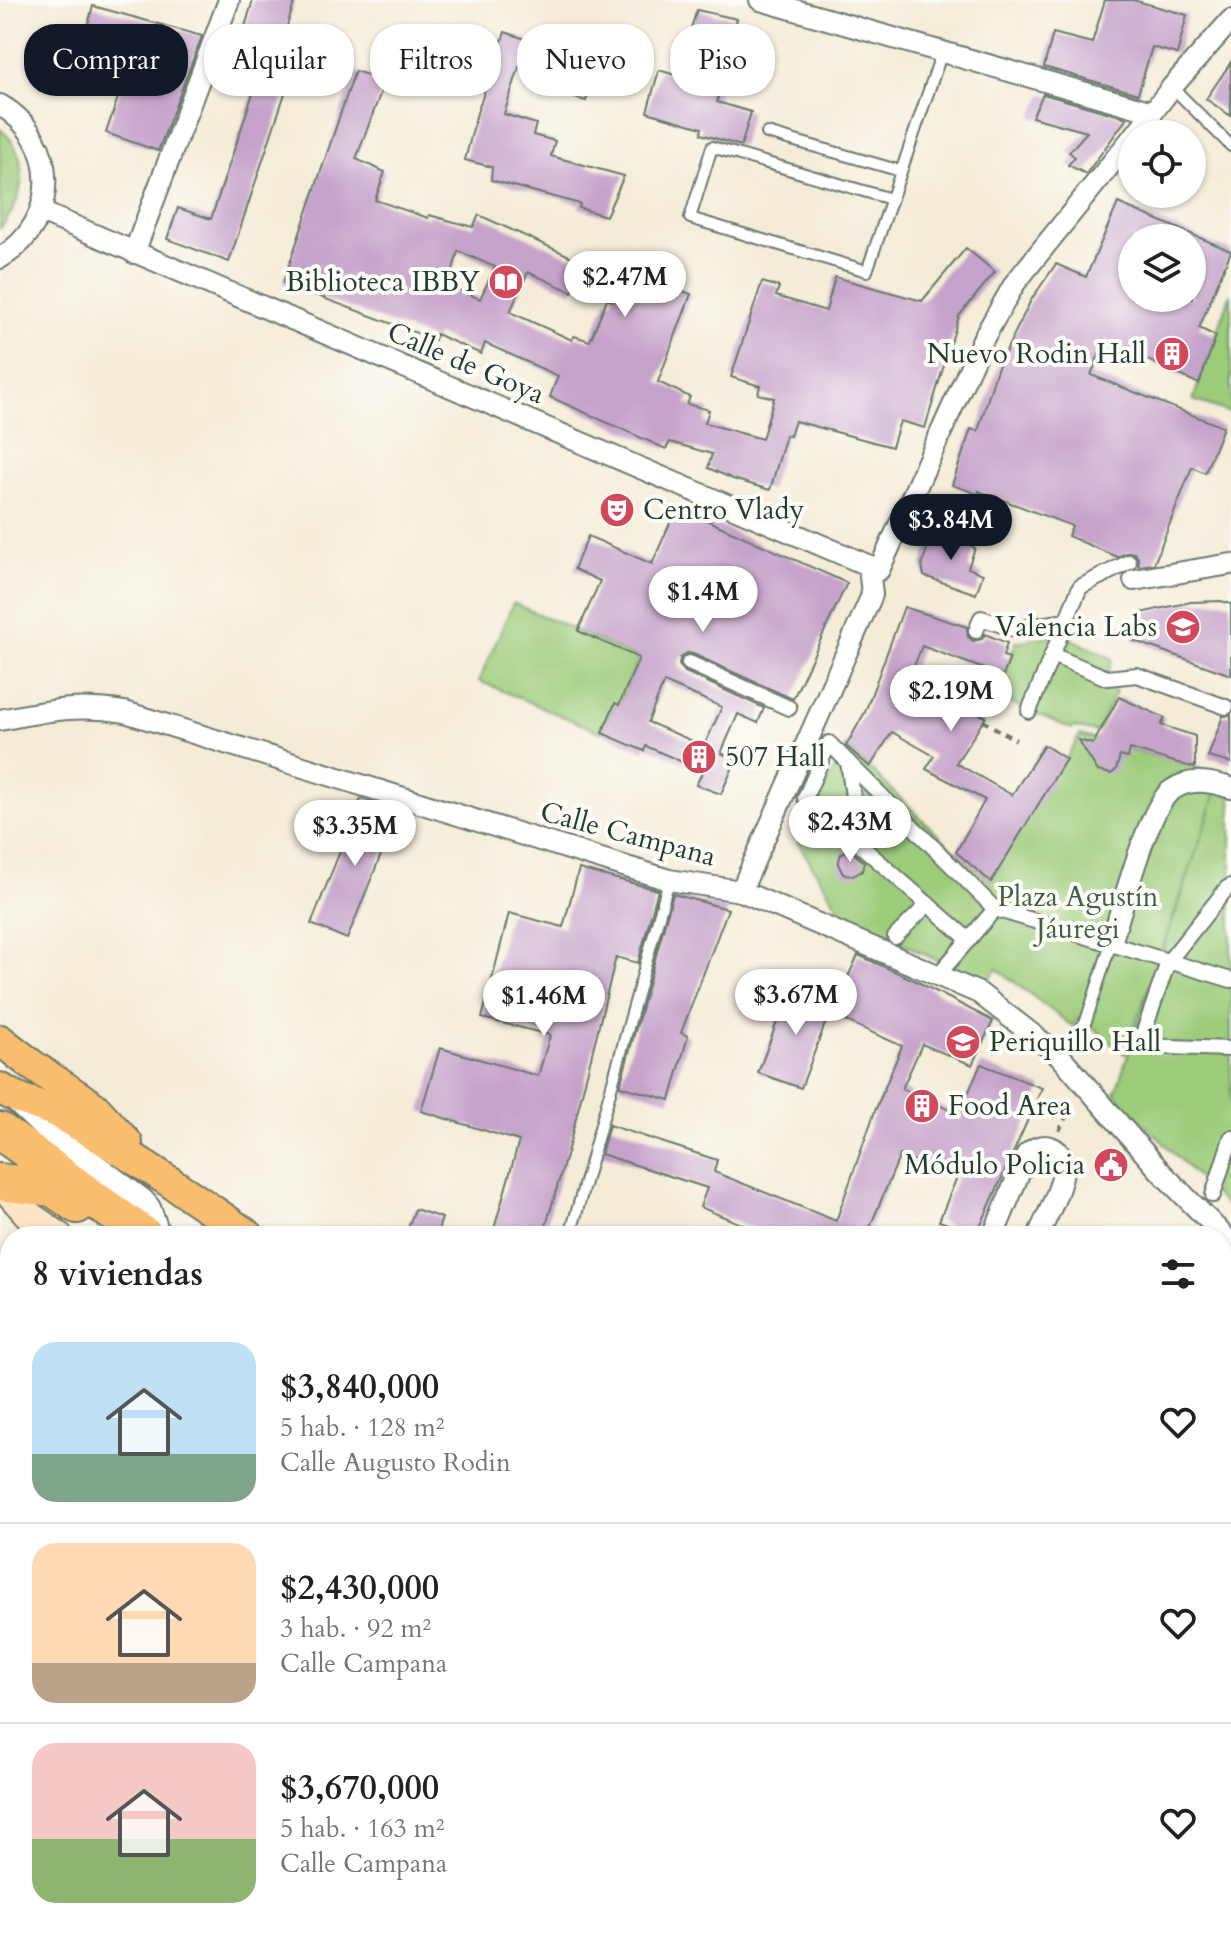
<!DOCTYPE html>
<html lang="es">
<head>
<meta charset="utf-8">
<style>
	:root { --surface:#fff; --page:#f6f6f6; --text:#202124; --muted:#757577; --line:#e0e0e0; --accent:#111827 }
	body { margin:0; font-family:Cardo,serif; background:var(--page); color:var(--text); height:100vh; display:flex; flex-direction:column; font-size:30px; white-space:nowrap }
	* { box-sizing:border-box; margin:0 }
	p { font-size:26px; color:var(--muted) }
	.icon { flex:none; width:44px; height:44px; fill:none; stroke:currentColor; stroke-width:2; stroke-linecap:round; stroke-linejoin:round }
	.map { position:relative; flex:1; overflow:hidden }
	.details { position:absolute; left:0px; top:1226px; width:1232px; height:714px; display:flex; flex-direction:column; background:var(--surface); border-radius:32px 32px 0 0; box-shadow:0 2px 6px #0004 }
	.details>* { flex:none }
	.hud { position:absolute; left:24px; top:24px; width:800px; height:72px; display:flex; gap:16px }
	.tools { position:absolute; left:1118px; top:120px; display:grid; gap:16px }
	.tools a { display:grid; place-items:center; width:88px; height:88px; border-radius:50%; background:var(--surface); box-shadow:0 2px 6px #0004; font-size:40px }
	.price { position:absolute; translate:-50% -68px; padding:0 18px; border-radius:28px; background:#fff; color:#222; font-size:26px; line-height:52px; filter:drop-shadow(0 2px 4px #0008) }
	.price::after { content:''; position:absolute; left:50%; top:48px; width:24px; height:18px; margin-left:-12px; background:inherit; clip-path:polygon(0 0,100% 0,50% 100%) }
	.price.active { background:var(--accent); color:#fff }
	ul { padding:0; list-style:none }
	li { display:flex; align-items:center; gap:24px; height:200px; padding:0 32px }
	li+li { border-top:2px solid var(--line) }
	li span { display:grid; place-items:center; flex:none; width:224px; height:160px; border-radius:24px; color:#555 }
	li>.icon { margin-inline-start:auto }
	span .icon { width:96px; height:96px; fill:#fffc; stroke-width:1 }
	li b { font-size:34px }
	h2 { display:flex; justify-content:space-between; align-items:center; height:96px; padding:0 32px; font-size:34px }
	.pill { padding:0 28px; border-radius:32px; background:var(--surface); box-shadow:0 2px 6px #0004; font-size:28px; line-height:72px }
	.pill.active { background:var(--accent); color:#fff }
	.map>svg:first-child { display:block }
	.green { fill:#9dcc7a; stroke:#5e8457; stroke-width:2 }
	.building { fill:#c6a3cb; fill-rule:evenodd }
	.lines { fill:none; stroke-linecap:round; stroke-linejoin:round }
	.service-casing { stroke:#6a7a6d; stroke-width:14 }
	.pedestrian-casing { stroke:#6a7a6d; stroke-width:18 }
	.minor-casing { stroke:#6a7a6d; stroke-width:24 }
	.tertiary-casing { stroke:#6a7a6d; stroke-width:28 }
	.secondary-casing { stroke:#6a7a6d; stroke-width:32 }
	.primary-casing { stroke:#6a7a6d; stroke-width:34 }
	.motorway-casing { stroke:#6a7a6d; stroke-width:40 }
	.path { stroke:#6a7a6d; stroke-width:4; stroke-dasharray:6 6; stroke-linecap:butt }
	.service { stroke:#fff; stroke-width:10 }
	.pedestrian { stroke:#fff; stroke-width:14 }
	.minor { stroke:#fff; stroke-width:20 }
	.tertiary { stroke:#fff; stroke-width:24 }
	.secondary { stroke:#fde5c5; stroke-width:28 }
	.primary { stroke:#fbbd6e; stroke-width:30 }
	.motorway { stroke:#fbbd6e; stroke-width:36 }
	.labels { text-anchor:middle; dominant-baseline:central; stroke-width:8; stroke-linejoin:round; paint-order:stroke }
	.poi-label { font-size:28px; fill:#1f3d34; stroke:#fdfcf7; text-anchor:end }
	.street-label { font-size:28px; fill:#1f3d34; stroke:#fdfcf7 }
	.park-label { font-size:28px; fill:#3e6146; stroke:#fdfcf7 }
</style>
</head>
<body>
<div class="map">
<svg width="1231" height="1939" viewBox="0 0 1231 1939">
	<rect width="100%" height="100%" fill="#fdfcf7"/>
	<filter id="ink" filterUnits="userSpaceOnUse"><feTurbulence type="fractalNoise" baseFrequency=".0125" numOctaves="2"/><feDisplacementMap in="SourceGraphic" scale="16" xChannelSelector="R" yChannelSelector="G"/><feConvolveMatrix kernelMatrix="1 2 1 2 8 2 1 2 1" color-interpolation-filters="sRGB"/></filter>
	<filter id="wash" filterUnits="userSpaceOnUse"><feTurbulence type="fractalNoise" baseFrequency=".006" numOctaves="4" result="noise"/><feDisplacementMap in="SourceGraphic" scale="32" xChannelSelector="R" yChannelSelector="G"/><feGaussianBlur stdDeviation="1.8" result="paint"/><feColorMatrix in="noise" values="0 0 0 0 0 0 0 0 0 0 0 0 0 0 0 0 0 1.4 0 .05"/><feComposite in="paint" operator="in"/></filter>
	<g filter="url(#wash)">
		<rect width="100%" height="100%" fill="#f5ecd8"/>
		<g class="green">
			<path d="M0,129C33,156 25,199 0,228Z"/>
			<path d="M1231,293V413L1193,400Z"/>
			<path d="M513,603L639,658L619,705L615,704L602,733L479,681Z"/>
			<path d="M1062,634L1113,659L1107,677L1052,655L1106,678L1104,685L1116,692L1097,732L1073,727L1072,729L996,697L1016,642Z"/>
			<path d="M1080,735L1223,775L1125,1054L1080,1017L1072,1026L997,969L984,984L842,913L798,843L846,746L956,852L1066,759Z"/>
			<path d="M1218,787L1231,791V1211L1115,1094Z"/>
		</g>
		<g id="blocks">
			<g class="building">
				<path d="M253,0H295L280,48L298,54L229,262L167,239L178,208L211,219L268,48L241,40Z"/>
				<path d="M1105,0H1133L1187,15L1177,54L1152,47L1138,94L1044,67L1053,33L1092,43Z"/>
				<path d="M93,6L202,36L158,151L106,133L127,71L78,59Z"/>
				<path d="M697,10L737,19L717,102L751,112L741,146L701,134L702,128L647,112L659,70L675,75Z"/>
				<path d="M505,32L528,40L504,114L536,124L533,135L555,141L551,156L624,176L606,216L579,208L580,204L491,180L492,167L465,160L477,113Z"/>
				<path d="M1231,62V116L1206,99Z"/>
				<path d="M577,64L596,69L586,101L568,96Z"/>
				<path d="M355,71L385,81L356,159L385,172L375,200L428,218L429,215L473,227L479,215L585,263L572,292L528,272L510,312L572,340L574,336L590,341L607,299L612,301L631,254L659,265L653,280L691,294L658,382L690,397L687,404L709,410L705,423L762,439L774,398L758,394L760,386L731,377L762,282L779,287L776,296L826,311L835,277L922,301L966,248L995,272L959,316L925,428L900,421L892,447L795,421L790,436L786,435L770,490L733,479L708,468L712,454L670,442L666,449L550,397L558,376L485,343L481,354L436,334L435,340L283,283ZM458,251L495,267L480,299L449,286Z"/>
				<path d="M1043,94L1127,118L1086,174L1068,165L1075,157L1069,152L1087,132L1032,117Z"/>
				<path d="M1118,203L1231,251L1199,328L1216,336L1199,384L1105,340L1091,375L1223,427L1205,473L1192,467L1154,564L1139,566L1138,558L1134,553L1129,552L1117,557L1068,536L1072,526L979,491L978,494L952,485L971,429L978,431L997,369L1031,300L1056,264L1086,277ZM1132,238H1192V298H1132Z"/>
				<path d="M677,507L847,583L793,699L693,654L687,653L680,658L679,665L685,672L764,708L758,723L738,714L721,753L736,760L721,794L696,785L703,771L646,746L644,751L602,733L615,703L619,705L639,658L578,631L600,581L574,569L588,536L652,564ZM664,682L722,707L704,746L648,722Z"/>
				<path d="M935,526L975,548L968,568L983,574L976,594L924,576L922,564Z"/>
				<path d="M1221,601L1231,604V675L1132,640L1140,613L1191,602Z"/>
				<path d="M904,607L967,627L968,637L973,641L982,639L985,634L1007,643L1003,656L1010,658L1003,676L922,646L909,679L986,717L956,763L1012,795L1044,745L1066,759L991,882L956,852L985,800L926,769L934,756L892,732L870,767L846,746L865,712Z"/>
				<path d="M1119,697L1165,718L1161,725L1195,736V768L1130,749L1128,758L1120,756L1116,770L1111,774L1098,771L1078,740L1093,744Z"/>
				<path d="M1231,715V763L1208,757L1223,716Z"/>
				<path d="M361,799L399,810L347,939L311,924Z"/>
				<path d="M849,849L864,862L862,871L853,876L843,874L838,864L841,854Z"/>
				<path d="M579,869L658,890L638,963L616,957L570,1142L543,1236H492L519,1141L421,1111L440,1048L538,1076L550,1035L482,1018L509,913L563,927Z"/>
				<path d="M673,894L728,909L681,1033L688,1036L670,1100L620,1086Z"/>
				<path d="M858,955L916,981L993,1021L972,1065L922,1044L902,1089L959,1114L981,1064L1042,1088L976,1236H943L948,1224L939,1221L957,1177L900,1155L867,1234L871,1236H770L700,1207L707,1188L601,1154L609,1125L717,1160L714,1172L836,1221L875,1111L902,1046L831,1014Z"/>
				<path d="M790,987L834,1000L801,1088L758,1073Z"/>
				<path d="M415,1209L442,1218L436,1236H405Z"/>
			</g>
		</g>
	</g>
	<g filter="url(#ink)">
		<use href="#blocks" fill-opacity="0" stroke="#6a7a6d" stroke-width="2"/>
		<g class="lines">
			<defs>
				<g id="service">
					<path d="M1172,87L1231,146"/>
					<path d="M767,133L901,171"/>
					<path d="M891,199L712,147L690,218L867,271L942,52"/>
					<path d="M1060,1056L1086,1021L1111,943"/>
					<path d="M570,1236L669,880"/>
				</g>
				<g id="pedestrian">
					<path d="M976,631L981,618L1014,629L1066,621"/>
					<path d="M1052,655L1107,678L1137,675L1226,707"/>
					<path d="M689,663L789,708"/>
					<path d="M1029,711L1080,587L1129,562"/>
					<path d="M848,762L860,845L969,940"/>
					<path d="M860,845L805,798L829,743L995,909L1231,980"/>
					<path d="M1231,886L1227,888L1168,962L1139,1046L1231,1049"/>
					<path d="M895,937L928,904"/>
					<path d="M938,975L995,909"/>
					<path d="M1213,1195L1231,1138"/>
				</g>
				<g id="minor">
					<path d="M760,0L1153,112"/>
					<path d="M0,105C60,139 61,223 0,258"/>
					<path d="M1136,134L1172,87L1231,20"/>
					<path d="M41,212L879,570L983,339L1015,283L1132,138"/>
					<path d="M134,253L229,0"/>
					<path d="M1134,580L1231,564"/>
					<path d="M0,720C46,711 78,704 125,712L669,880L741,891L979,993L1060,1056L1161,1172L1231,1243"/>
					<path d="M741,891L872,595L869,566"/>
					<path d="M1111,943C1121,913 1148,805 1172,790C1191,777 1211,782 1231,788"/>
					<path d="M993,1236L1027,1154C1034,1148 1041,1144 1050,1147C1082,1157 1046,1216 1038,1236"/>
					<path d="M0,1509L10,1510"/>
					<path d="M1222,1571L1231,1534"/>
					<path d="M0,1906L10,1907"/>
					<path d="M214,1930L285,1939"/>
					<path d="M147,1939L148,1930"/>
					<path d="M510,1939L512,1930"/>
					<path d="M776,1939L778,1930"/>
				</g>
				<g id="tertiary">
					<path d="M15,1099L51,1133L142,1201L148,1208L158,1236"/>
					<path d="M314,1930L316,1939"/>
					<path d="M349,1930L352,1939"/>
				</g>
				<g id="secondary">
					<path d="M0,1182L31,1217L58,1236"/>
					<path d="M1222,1879L1231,1885"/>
					<path d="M1058,1930L1072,1939"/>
				</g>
				<g id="primary">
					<path d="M0,1040L32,1065L94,1107L127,1143"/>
					<path d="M0,1088C19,1102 42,1104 62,1115C127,1152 188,1193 249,1236"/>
				</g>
				<g id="motorway">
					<path d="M0,1131L145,1236"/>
					<path d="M0,1182L53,1188L77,1205"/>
					<path d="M1222,1927L1231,1933"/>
					<path d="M1125,1930L1141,1939"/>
				</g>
			</defs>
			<use href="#service" class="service-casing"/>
			<use href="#pedestrian" class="pedestrian-casing"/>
			<use href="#minor" class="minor-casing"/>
			<use href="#tertiary" class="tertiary-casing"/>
			<use href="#secondary" class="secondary-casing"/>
			<use href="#primary" class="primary-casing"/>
			<use href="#motorway" class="motorway-casing"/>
			<g class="path">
				<path d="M983,721L1016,740"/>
				<path d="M1059,1131L1073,1103"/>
			</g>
			<use href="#service" class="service"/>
			<use href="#pedestrian" class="pedestrian"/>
			<use href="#minor" class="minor"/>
			<use href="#tertiary" class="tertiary"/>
			<use href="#secondary" class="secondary"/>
			<use href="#primary" class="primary"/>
			<use href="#motorway" class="motorway"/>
		</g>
	</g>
	<defs>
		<symbol id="library-disc" viewBox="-11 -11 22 22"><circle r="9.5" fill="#d1495b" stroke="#fdfcf7"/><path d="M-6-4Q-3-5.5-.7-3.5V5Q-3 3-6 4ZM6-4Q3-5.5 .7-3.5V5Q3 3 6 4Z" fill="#fff"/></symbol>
		<symbol id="building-disc" viewBox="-11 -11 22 22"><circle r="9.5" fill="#d1495b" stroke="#fdfcf7"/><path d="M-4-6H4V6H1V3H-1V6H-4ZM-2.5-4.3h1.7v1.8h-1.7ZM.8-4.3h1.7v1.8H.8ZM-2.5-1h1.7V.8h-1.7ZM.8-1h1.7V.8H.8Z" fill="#fff"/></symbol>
		<symbol id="theatre-disc" viewBox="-11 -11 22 22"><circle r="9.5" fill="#d1495b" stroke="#fdfcf7"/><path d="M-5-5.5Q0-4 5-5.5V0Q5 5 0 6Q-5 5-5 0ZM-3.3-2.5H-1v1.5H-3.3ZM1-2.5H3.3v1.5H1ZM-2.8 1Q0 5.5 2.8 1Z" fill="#fff"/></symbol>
		<symbol id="university-disc" viewBox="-11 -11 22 22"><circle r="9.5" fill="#d1495b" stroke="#fdfcf7"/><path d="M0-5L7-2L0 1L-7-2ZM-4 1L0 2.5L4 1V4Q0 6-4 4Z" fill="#fff"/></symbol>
		<symbol id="civic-disc" viewBox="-11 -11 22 22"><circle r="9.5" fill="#d1495b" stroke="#fdfcf7"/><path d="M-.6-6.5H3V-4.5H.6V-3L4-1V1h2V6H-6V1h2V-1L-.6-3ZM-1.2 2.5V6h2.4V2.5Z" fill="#fff"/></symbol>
	</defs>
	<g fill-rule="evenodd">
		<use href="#library-disc" x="486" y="262" width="40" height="40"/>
		<use href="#building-disc" x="1152" y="334" width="40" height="40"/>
		<use href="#theatre-disc" x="597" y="490" width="40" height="40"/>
		<use href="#university-disc" x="1163" y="607" width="40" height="40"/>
		<use href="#building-disc" x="679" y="737" width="40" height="40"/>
		<use href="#university-disc" x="943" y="1022" width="40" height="40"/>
		<use href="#building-disc" x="902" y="1086" width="40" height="40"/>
		<use href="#civic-disc" x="1091" y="1145" width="40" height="40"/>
	</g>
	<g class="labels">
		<g class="poi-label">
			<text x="480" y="282">Biblioteca IBBY</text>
			<text x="1146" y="354">Nuevo Rodin Hall</text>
			<text x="643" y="510" text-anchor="start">Centro Vlady</text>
			<text x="1157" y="627">Valencia Labs</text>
			<text x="725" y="757" text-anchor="start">507 Hall</text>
			<text x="989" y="1042" text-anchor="start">Periquillo Hall</text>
			<text x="948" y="1106" text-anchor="start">Food Area</text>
			<text x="1085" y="1165">Módulo Policia</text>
		</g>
		<g class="street-label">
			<text transform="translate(466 363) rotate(23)">Calle de Goya</text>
			<text transform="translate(628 834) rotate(15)">Calle Campana</text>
		</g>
		<g class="park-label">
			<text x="1078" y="897">Plaza Agustín<tspan x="1078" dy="32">Jáuregi</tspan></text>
		</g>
	</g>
</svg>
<div class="tools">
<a><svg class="icon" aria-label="locate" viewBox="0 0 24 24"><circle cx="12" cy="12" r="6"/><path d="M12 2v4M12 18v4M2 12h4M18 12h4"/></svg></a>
<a><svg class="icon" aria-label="layers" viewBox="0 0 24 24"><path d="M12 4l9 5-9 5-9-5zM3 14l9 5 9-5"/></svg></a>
</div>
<b class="price" style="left:625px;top:319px">$2.47M</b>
<b class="price active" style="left:951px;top:562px">$3.84M</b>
<b class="price" style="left:703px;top:634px">$1.4M</b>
<b class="price" style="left:951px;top:733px">$2.19M</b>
<b class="price" style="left:850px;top:864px">$2.43M</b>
<b class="price" style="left:355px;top:868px">$3.35M</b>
<b class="price" style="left:796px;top:1037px">$3.67M</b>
<b class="price" style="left:544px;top:1038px">$1.46M</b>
<div class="hud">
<a class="pill active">Comprar</a>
<a class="pill">Alquilar</a>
<a class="pill">Filtros</a>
<a class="pill">Nuevo</a>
<a class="pill">Piso</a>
</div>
<section class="details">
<h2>8 viviendas<svg class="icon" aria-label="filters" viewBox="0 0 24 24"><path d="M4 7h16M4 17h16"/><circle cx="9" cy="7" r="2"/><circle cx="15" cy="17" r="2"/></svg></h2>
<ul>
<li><span style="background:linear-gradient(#bfe0f5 70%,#7fa58c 0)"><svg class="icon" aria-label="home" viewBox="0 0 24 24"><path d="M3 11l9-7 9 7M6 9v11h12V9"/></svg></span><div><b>$3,840,000</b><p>5 hab. · 128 m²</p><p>Calle Augusto Rodin</p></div><svg class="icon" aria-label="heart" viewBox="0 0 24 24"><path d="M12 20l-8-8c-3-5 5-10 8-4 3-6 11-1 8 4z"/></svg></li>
<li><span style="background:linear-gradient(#ffd9b3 75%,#b9a48a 0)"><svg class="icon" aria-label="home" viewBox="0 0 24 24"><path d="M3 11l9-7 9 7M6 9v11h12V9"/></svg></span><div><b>$2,430,000</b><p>3 hab. · 92 m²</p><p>Calle Campana</p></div><svg class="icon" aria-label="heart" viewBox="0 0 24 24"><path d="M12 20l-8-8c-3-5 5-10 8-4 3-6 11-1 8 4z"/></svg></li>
<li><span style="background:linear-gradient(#f6c9c9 60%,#8fb573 0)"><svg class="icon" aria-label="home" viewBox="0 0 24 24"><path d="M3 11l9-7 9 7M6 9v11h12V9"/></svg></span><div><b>$3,670,000</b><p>5 hab. · 163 m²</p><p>Calle Campana</p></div><svg class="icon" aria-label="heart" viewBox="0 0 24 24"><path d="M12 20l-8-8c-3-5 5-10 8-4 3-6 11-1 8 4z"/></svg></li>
</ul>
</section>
</div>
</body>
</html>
